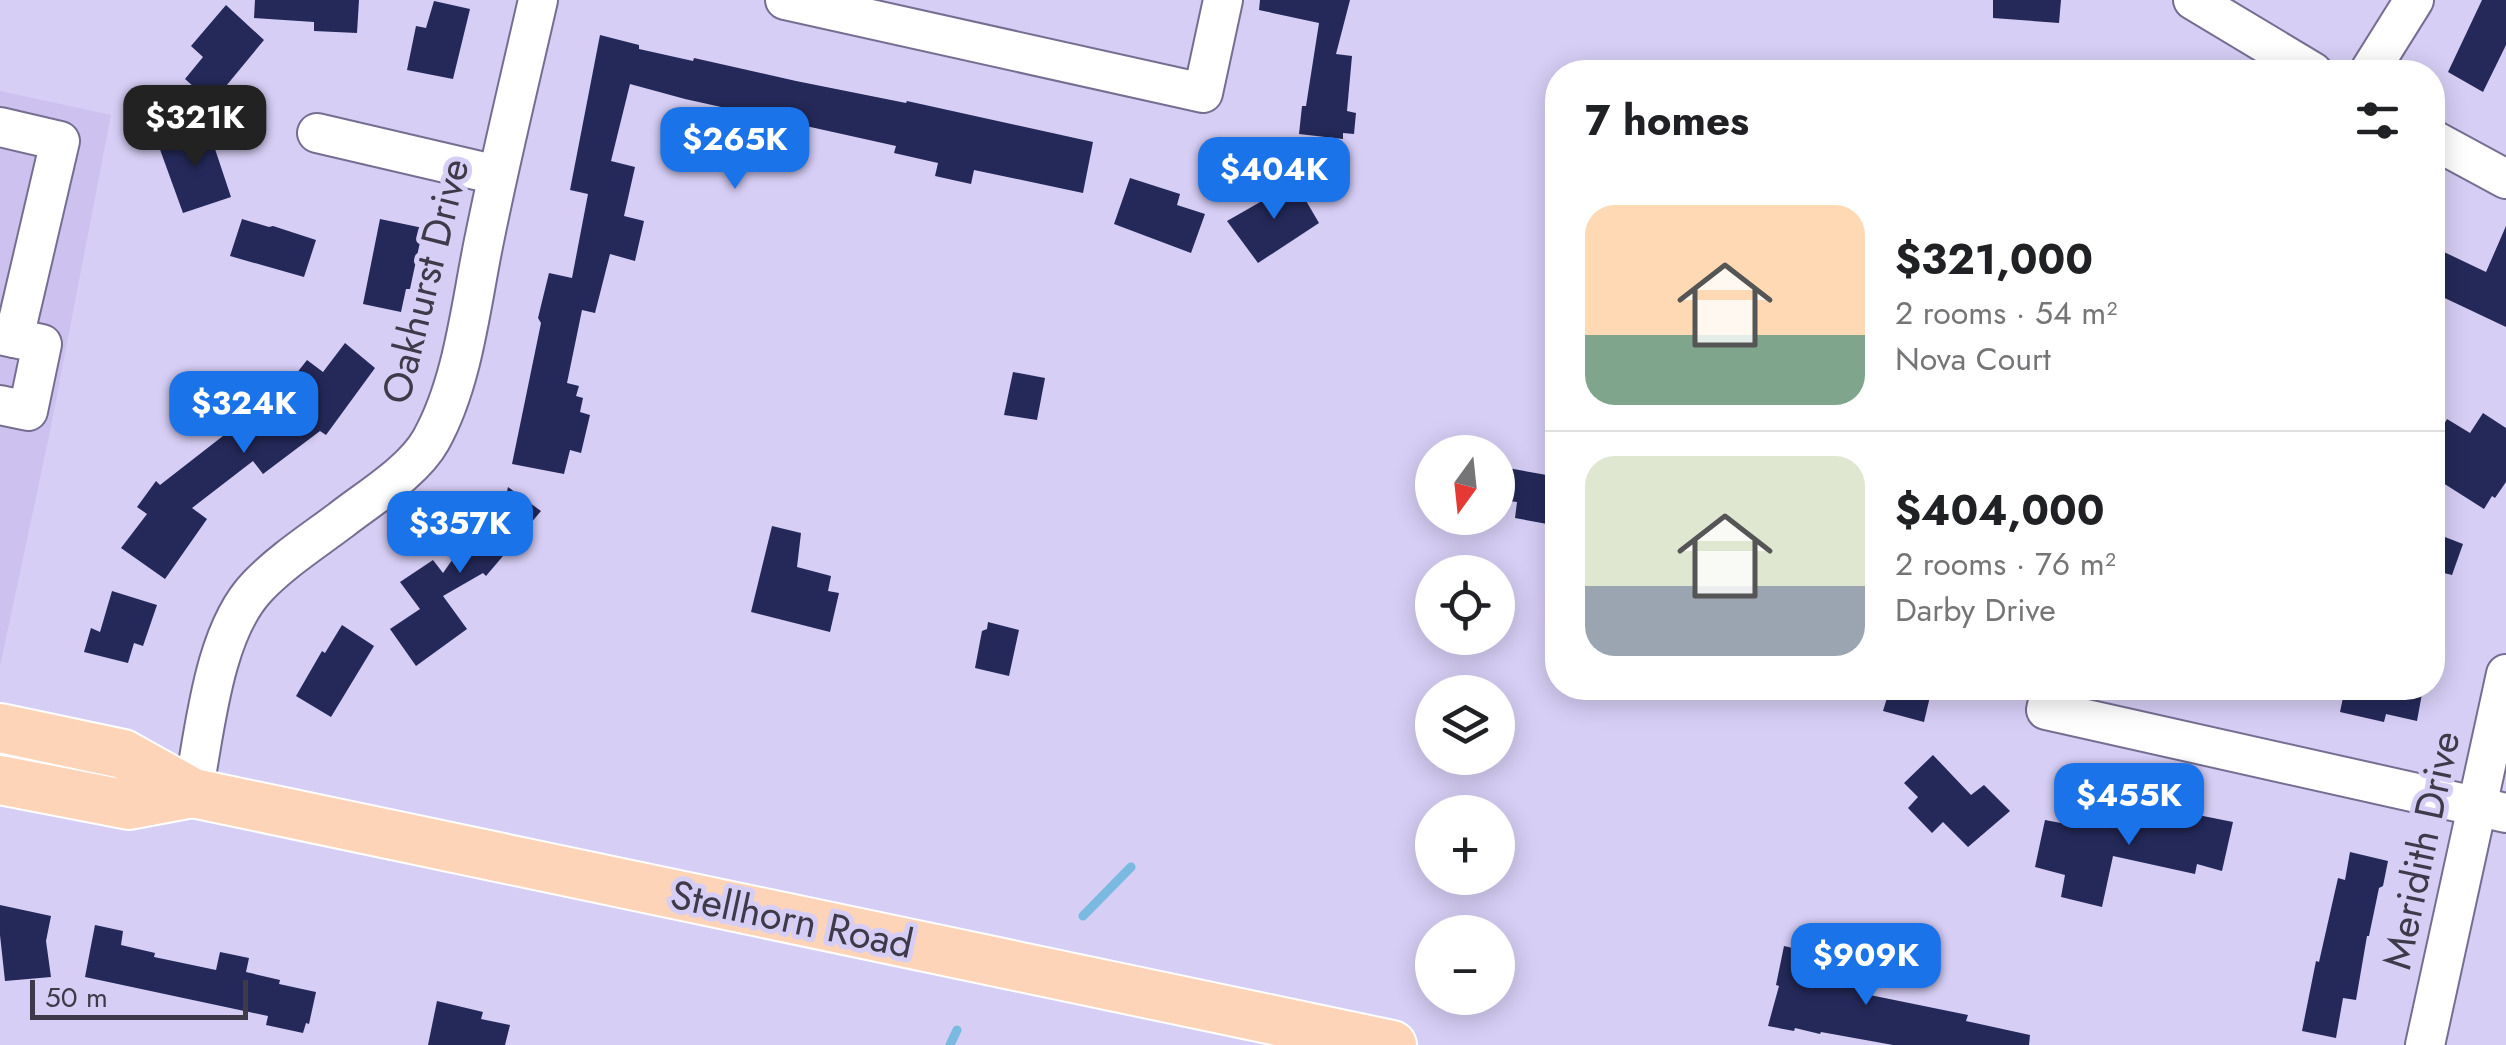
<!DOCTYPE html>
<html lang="en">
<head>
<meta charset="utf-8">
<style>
	:root { --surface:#fff; --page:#f2f2f2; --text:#202124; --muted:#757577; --line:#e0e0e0; --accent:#1a73e8 }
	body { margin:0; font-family:Jost,sans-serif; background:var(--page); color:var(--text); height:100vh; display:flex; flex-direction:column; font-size:38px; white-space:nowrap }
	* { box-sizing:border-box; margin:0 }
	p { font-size:32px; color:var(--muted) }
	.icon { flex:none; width:55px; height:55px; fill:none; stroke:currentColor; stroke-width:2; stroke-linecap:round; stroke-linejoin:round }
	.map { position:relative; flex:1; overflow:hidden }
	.panel { position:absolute; left:1545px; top:60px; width:900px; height:640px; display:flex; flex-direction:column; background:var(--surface); border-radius:40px; box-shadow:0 5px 25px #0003 }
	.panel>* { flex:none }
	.needle { width:65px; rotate:195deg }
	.controls { position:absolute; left:1415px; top:435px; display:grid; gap:20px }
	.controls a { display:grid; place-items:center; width:100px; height:100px; border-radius:50%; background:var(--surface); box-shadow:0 5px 25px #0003; font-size:50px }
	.scale { position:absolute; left:30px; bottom:25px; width:218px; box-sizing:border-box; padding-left:10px; border:5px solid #3e3a4a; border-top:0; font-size:28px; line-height:35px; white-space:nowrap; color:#3e3a4a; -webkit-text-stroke:8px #d6cef5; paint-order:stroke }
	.price { position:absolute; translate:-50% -85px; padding:0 22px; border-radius:20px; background:var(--accent); color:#fff; font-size:32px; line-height:65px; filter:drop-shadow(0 2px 5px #0008) }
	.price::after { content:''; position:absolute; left:50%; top:60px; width:30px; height:22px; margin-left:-15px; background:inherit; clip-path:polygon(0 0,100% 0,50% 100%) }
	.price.selected { background:#222; color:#fff }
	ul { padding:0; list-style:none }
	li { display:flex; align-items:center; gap:30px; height:250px; padding:0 40px }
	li+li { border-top:2px solid var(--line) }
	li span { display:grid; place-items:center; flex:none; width:280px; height:200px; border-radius:30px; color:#555 }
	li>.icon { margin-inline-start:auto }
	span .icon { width:120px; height:120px; fill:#fffc; stroke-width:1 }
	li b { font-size:42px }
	h2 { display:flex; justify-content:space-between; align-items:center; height:120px; padding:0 40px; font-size:42px }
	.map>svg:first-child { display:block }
	.built { fill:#ccc1ef }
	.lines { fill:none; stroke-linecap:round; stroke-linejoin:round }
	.stream { stroke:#7abae0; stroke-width:9 }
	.building { fill:#242959 }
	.minor-casing { stroke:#766e91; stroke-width:42 }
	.major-casing { stroke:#fff; stroke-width:52 }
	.minor { stroke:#fff; stroke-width:38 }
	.major { stroke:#fed4b8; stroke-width:48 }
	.labels { text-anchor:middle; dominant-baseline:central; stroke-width:10; stroke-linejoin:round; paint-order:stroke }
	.street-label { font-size:40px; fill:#3e3a4a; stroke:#d6cef5 }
</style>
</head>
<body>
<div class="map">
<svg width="2506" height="1045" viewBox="0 0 2506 1045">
	<rect width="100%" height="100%" fill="#d6cef5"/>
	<path class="built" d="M0,91L111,115L49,436L0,666Z"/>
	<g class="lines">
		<g class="stream">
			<path d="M1083,916L1131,867"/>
			<path d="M950,1045L957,1030"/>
		</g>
	</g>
	<g class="building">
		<path d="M255,0H359L357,33L314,31V22L254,18Z"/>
		<path d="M1260,0H1350L1336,54L1352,56L1347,111L1356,113L1354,134L1343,133V139L1299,134L1302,106H1306L1319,23L1259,10Z"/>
		<path d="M1993,0H2061L2059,23L1993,18Z"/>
		<path d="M2482,0H2506V45L2483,92L2448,72Z"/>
		<path d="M434,1L470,9L453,79L407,70L416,26L426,28Z"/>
		<path d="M226,5L264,40L212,103L185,79L203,57L191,46Z"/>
		<path d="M600,35L639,45V49L693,61L694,58L796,81L906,103L907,101L1093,142L1083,193L974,170L971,184L935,176L938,163L894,153L896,146L685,99L630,84L611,161L635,167L624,216L644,221L635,261L610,254L595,313L582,310L567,383L579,386L576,396L583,398L580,412L590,415L581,453L570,450L564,474L512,464L541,323L538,318L549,273L572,278L588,194L570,190Z"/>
		<path d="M208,128L231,197L183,213L158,144Z"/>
		<path d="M1130,178L1180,194L1177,205L1205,214L1191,253L1114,224Z"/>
		<path d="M1295,182L1319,223L1258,263L1227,221Z"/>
		<path d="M242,219L269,227L273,226L316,240L304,277L230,256Z"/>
		<path d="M380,219L423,228L410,289H406L401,312L363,304Z"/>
		<path d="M2506,226V327L2432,292V278L2444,252L2486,272Z"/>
		<path d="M345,343L375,368L326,435L320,431L263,474L253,461L192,508L207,519L165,579L121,548L147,514L137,507L156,481L160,485L259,408L264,415L307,360L323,372Z"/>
		<path d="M1013,372L1045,378L1037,420L1004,415Z"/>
		<path d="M2483,413L2506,428V482L2495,498L2492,496L2484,509L2432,476V445L2447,419L2470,433Z"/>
		<path d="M1508,468L1558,477V526L1515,518L1517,502L1502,500Z"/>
		<path d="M508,487L541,511L486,576L483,573L443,596L467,629L416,666L390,629L420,609L400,582L433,560L443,573L471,533L468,527L489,498L503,509Z"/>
		<path d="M772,526L801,533L797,567L831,576L828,591L839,593L830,632L751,612Z"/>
		<path d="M2432,532L2463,544L2452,575L2432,570Z"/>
		<path d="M112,591L157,605L143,646L134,643L128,663L84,652L91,628L100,632Z"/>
		<path d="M988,622L1019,630L1009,676L975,668L982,631L987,629Z"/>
		<path d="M342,625L374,646L331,717L296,696L322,651L325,653Z"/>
		<path d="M1890,688H1932L1924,722L1883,711Z"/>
		<path d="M2345,688H2423L2417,721L2386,714L2384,722L2340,712Z"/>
		<path d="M1933,755L1971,795L1984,785L2010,811L1968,847L1943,822L1932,833L1908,808L1918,797L1904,783Z"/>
		<path d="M2153,806L2233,822L2222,871L2197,864L2195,874L2113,856L2102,907L2061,897L2065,875L2035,867L2045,820L2082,827L2085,814L2148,827Z"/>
		<path d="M2350,852L2388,861L2383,886L2379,888L2369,936H2367L2356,1000L2343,998L2336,1038L2302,1031L2316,961L2319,962L2338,878L2345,880Z"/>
		<path d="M0,905L51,916L46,941L51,977L5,981L0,935Z"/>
		<path d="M95,925L123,931L121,945L155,953L154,957L216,970L220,952L249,958L246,972L280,980L279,984L316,992L309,1024L306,1023L303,1033L266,1025L268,1016L85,977Z"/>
		<path d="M1784,946L1839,959L1840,955L1866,961L1860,993L1968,1015L1966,1021L2030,1035L2029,1045H1893L1821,1032L1820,1034L1795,1028L1794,1031L1768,1026L1779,986L1776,985Z"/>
		<path d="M437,1001L483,1012L481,1019L510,1025L505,1045H428Z"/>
	</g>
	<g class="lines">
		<defs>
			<g id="minor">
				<path d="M785,0L1203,93L1223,0"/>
				<path d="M2193,0L2313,72"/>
				<path d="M2369,72L2414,0"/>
				<path d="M0,127L60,141L14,338"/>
				<path d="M317,133L497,175"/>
				<path d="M2432,139L2506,179"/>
				<path d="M0,335L42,344L28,411L0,405"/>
				<path d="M2051,688L2046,710L2506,813"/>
				<path d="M193,793C205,731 213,632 258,586C282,561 313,541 341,520C369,498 413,472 431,440C464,381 471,302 485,236C501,157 520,79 538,0"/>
				<path d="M2425,1045L2506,674"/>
			</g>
			<g id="major">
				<path d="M0,728L123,754L193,793L1392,1045"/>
				<path d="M0,780L129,805L193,793"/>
			</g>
		</defs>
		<use href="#minor" class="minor-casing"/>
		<use href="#major" class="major-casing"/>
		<use href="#minor" class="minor"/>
		<use href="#major" class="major"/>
	</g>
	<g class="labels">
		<g class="street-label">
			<text transform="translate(425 281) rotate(-76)">Oakhurst Drive</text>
			<text transform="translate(2421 850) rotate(-78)">Meridith Drive</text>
			<text transform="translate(792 919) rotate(12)">Stellhorn Road</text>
		</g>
	</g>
</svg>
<div class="controls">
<a><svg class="needle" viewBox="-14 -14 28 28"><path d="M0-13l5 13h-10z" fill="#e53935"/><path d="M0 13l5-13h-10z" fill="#757577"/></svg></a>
<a><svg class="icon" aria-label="locate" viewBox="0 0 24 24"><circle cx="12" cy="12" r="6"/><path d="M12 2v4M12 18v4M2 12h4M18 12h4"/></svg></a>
<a><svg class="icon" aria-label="layers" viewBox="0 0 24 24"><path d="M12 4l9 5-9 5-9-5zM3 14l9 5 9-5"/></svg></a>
<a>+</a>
<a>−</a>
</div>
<div class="scale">50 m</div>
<b class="price selected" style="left:195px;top:170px">$321K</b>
<b class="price" style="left:735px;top:192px">$265K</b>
<b class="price" style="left:1274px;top:222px">$404K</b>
<b class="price" style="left:244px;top:456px">$324K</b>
<b class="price" style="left:460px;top:576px">$357K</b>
<b class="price" style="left:2129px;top:848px">$455K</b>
<b class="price" style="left:1866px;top:1008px">$909K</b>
<section class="panel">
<h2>7 homes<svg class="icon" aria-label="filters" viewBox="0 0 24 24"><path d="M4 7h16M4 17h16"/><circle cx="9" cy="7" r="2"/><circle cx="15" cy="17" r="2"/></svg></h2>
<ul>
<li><span style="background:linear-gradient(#ffd9b3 65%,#7fa58c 0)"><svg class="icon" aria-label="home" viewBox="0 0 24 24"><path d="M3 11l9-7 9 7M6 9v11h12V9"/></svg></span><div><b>$321,000</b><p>2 rooms · 54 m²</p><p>Nova Court</p></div></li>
<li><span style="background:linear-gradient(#dfe7d0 65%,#9aa5b1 0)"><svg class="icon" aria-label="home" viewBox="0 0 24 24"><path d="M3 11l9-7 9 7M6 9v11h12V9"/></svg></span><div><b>$404,000</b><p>2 rooms · 76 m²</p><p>Darby Drive</p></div></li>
</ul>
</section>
</div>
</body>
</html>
